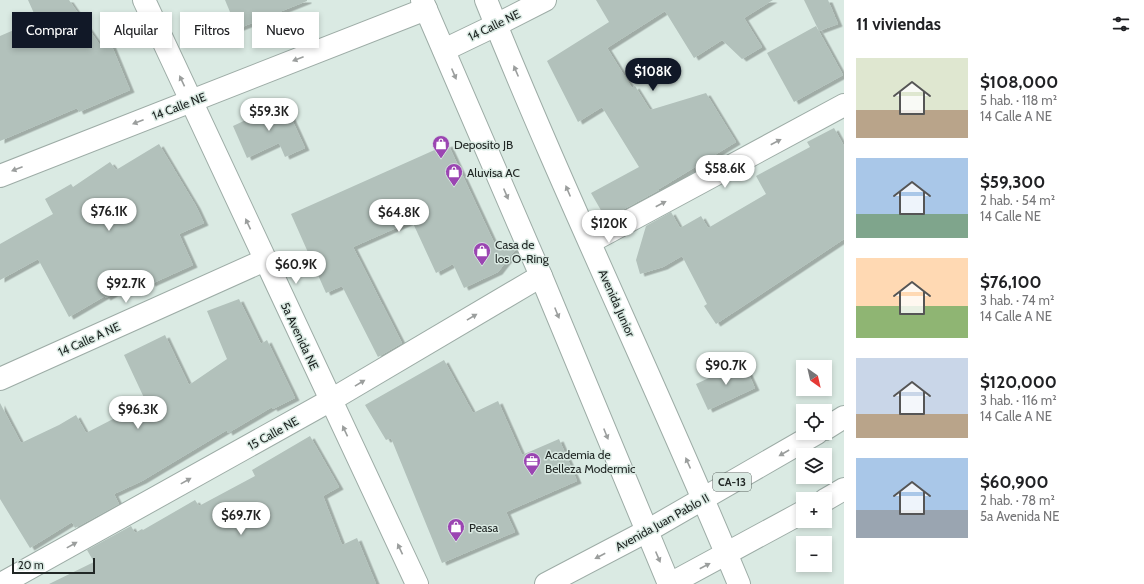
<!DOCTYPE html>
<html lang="es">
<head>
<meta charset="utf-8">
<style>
	:root { --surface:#fff; --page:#f6f6f6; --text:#202124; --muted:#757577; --accent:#111827 }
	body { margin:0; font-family:Cabin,sans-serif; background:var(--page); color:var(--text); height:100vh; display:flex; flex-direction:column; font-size:15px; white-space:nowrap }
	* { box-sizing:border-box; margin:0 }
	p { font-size:13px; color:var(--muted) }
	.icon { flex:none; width:22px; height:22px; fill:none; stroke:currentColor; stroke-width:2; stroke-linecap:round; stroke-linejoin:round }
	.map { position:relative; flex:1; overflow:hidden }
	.sheet { display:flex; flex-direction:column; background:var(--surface); width:300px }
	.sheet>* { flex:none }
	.guide { position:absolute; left:12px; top:12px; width:380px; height:36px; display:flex; gap:8px }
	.needle { width:26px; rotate:146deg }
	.buttons { position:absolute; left:796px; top:360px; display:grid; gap:8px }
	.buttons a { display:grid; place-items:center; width:36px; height:36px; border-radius:0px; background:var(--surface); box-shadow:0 2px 6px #0003; font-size:20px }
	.scale { position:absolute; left:12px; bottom:10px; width:83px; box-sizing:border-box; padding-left:4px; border:2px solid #212725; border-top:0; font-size:11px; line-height:14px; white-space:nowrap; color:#212725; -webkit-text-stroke:3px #daeae3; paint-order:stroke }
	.price { position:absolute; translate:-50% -34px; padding:0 9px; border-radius:14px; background:#fff; color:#222; font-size:13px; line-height:26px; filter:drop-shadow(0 1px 2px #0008) }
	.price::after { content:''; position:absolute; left:50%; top:24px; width:12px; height:9px; margin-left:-6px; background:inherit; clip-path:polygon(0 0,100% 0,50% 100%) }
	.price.active { background:var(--accent); color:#fff }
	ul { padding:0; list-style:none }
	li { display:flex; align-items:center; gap:12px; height:100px; padding:0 12px }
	li span { display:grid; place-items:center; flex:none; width:112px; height:80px; border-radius:0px; color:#555 }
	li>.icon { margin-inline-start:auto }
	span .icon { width:48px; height:48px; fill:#fffc; stroke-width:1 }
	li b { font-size:17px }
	h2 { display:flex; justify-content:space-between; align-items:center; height:48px; padding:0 12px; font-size:17px }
	.tag { padding:0 14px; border-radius:0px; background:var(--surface); box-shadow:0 2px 6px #0003; font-size:14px; line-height:36px }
	.tag.active { background:var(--accent); color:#fff }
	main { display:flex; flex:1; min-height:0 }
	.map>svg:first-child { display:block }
	.building { fill:#b2c1bb; filter:url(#shadow) }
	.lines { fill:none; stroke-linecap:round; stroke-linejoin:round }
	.street-casing { stroke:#9daca6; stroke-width:24 }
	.secondary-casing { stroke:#9daca6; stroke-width:24 }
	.highway-casing { stroke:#9daca6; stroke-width:24 }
	.street { stroke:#fff; stroke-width:22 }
	.secondary { stroke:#fff; stroke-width:22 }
	.highway { stroke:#fff; stroke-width:22 }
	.oneway { fill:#9b9e9d }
	.labels { text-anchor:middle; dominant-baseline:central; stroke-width:3; stroke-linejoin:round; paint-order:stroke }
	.shield { fill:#daeae3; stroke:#58625e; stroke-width:1 }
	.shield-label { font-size:11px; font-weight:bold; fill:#212725 }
	.street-label { font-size:12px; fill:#212725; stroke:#daeae3 }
	.poi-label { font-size:12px; fill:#212725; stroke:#daeae3; text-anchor:start }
</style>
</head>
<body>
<main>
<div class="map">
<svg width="844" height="584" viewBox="0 0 844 584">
	<defs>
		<filter id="shadow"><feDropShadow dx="4.5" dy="2.5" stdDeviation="0" flood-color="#0004"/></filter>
	</defs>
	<rect width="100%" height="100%" fill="#daeae3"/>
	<g class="building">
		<path d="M28,0H69L102,48L111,44L130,90L79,112L77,108L0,141V36L37,20Z"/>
		<path d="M225,0H307V1L237,29Z"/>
		<path d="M596,0H773L744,18L762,47L742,59L722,40L694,58L665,11L607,48L632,88L635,86L650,110L706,93L736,142L659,189V190L606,219L591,193L639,167L602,107L578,122L547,61L609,22Z"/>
		<path d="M804,0H828L838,24L819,31Z"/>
		<path d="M816,26L843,75L794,102L767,53Z"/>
		<path d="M284,102L305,148L285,157L279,143L247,158L233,126Z"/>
		<path d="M834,128L844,146V239L716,324L704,306L707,304L682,256L663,267L640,274L636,260L646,226L671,212L680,228L701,216L708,228L766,194L756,176L810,147L807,142Z"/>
		<path d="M159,144L196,206L204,223L179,234L193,265L151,284L147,275L106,298L105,296L69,317L38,259L0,280V244L53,214L45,199L71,184L73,187L110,162L116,170Z"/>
		<path d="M448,144L497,249L513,242L516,249L498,272L464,288L453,264L436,273L412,221L353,247L402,343L378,357L342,286L326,293L291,214Z"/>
		<path d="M239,299L261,344L267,340L295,398L273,409L272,407L228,433L227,430L142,481L114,494L119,504L75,528L72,522L30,548L0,499V403L21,443L59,425L76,415L86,433L146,402L124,355L165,335L189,385L227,359L207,311Z"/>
		<path d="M444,360L473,413L498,401L522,455L559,439L577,481L506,512L515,532L442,563L391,438L386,440L365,405Z"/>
		<path d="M743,362L755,388L708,410L696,384Z"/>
		<path d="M310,436L339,487L323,496L342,545L357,538L376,584H49L94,562L87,550L131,526L135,533L142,529L143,530L195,500L199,506L255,476L252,470Z"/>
	</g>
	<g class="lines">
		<defs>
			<g id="street">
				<path d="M144,0L417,584"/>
				<path d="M444,50L496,25L545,0"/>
				<path d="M0,176L426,9"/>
				<path d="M590,242L844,105"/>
				<path d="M0,379L265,260"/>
				<path d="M1,584L331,400L541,276"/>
			</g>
			<g id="secondary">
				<path d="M422,0L541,276L669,584"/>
				<path d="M486,0C565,197 658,388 739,584"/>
			</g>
			<g id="highway">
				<path d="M825,429L844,417"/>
				<path d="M825,500L844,489"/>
				<path d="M546,584L647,531L817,433"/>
				<path d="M670,584L803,512"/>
			</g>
		</defs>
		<use href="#street" class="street-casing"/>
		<use href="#secondary" class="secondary-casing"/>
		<use href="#highway" class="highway-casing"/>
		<use href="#street" class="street"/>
		<use href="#secondary" class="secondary"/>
		<use href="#highway" class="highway"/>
	</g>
	<defs><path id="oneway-solid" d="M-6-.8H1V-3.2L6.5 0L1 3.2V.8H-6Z"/></defs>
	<g class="oneway">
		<use href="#oneway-solid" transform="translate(298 59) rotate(159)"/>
		<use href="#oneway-solid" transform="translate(516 71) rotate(-113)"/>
		<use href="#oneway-solid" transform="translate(454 74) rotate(67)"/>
		<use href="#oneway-solid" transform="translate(182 81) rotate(-115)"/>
		<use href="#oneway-solid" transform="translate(138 122) rotate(159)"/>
		<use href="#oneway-solid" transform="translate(776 142) rotate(-28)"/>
		<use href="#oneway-solid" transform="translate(17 169) rotate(159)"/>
		<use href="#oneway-solid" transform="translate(568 191) rotate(-113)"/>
		<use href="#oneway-solid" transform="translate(506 194) rotate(67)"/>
		<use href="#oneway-solid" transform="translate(661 204) rotate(-28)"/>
		<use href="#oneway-solid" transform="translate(248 224) rotate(-115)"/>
		<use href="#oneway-solid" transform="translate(557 313) rotate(68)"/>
		<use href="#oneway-solid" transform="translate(472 317) rotate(-31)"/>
		<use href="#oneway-solid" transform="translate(360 383) rotate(-31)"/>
		<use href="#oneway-solid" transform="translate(345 431) rotate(-115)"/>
		<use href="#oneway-solid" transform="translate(606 434) rotate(68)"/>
		<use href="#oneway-solid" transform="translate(784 453) rotate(150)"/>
		<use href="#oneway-solid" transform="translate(688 463) rotate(-114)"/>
		<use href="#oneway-solid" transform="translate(186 481) rotate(-29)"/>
		<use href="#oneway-solid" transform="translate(72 545) rotate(-29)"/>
		<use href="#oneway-solid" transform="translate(400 549) rotate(-115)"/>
		<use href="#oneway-solid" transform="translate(600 556) rotate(152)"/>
		<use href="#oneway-solid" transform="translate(658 557) rotate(67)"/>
		<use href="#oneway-solid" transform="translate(705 566) rotate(-28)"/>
	</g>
	<defs>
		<symbol id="shop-pin" viewBox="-11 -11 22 30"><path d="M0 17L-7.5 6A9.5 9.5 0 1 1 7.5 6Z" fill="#9b45b2" stroke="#daeae3"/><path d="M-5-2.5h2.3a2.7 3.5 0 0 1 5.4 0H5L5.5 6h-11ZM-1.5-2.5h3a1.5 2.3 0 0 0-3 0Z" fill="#fff"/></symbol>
		<symbol id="office-pin" viewBox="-11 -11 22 30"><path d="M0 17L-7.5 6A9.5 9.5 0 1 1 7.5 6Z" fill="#9b45b2" stroke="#daeae3"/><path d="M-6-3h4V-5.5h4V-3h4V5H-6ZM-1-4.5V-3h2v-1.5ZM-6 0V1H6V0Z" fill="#fff"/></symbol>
	</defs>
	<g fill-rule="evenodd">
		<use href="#shop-pin" x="431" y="134" width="20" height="27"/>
		<use href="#shop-pin" x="444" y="162" width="20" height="27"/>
		<use href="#shop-pin" x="472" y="241" width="20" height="27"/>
		<use href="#office-pin" x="522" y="451" width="20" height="27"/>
		<use href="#shop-pin" x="446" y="517" width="20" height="27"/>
	</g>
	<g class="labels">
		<rect class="shield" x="713" y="473" width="38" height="18" rx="3"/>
		<g class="shield-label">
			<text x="732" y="482">CA-13</text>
		</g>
		<g class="street-label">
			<text transform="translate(494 25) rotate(-26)">14 Calle NE</text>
			<text transform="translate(179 106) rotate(-21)">14 Calle NE</text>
			<text transform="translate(617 303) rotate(66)">Avenida Junior</text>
			<text transform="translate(300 336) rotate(65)">5a Avenida NE</text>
			<text transform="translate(89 339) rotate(-24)">14 Calle A NE</text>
			<text transform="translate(273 433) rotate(-29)">15 Calle NE</text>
			<text transform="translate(662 522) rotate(-29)">Avenida Juan Pablo II</text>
		</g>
		<g class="poi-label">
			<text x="454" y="144">Deposito JB</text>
			<text x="467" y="172">Aluvisa AC</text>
			<text x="495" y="244">Casa de<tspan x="495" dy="14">los O-Ring</tspan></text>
			<text x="545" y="454">Academia de<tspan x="545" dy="14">Belleza Modermic</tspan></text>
			<text x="469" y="527">Peasa</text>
		</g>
	</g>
</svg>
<div class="buttons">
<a><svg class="needle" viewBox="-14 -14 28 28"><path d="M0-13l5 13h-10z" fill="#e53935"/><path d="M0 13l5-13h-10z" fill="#757577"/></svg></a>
<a><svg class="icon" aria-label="locate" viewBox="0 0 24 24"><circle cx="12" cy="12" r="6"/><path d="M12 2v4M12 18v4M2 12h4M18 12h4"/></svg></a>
<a><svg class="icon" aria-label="layers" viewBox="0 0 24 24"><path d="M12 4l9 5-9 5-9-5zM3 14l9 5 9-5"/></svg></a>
<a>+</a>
<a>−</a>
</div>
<div class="scale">20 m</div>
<b class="price active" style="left:653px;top:92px">$108K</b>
<b class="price" style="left:269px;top:132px">$59.3K</b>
<b class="price" style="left:725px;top:189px">$58.6K</b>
<b class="price" style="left:109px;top:232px">$76.1K</b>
<b class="price" style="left:399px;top:233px">$64.8K</b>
<b class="price" style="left:609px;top:244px">$120K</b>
<b class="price" style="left:296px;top:285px">$60.9K</b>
<b class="price" style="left:126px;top:304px">$92.7K</b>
<b class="price" style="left:726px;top:386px">$90.7K</b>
<b class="price" style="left:138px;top:430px">$96.3K</b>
<b class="price" style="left:241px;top:536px">$69.7K</b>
<div class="guide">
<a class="tag active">Comprar</a>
<a class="tag">Alquilar</a>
<a class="tag">Filtros</a>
<a class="tag">Nuevo</a>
</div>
</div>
<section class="sheet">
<h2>11 viviendas<svg class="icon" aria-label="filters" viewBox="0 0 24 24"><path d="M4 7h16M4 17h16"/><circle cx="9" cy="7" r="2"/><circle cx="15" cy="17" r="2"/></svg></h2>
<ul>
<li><span style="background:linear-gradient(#dfe7d0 65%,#b9a48a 0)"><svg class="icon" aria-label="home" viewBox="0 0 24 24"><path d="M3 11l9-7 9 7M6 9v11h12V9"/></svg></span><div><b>$108,000</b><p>5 hab. · 118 m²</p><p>14 Calle A NE</p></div></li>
<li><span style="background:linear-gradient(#a9c7e8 70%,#7fa58c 0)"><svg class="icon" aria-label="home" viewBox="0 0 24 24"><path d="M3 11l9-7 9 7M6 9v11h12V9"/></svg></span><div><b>$59,300</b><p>2 hab. · 54 m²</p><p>14 Calle NE</p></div></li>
<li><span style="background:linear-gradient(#ffd9b3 60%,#8fb573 0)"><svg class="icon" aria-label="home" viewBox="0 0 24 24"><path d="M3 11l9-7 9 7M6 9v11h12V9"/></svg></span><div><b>$76,100</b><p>3 hab. · 74 m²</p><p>14 Calle A NE</p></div></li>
<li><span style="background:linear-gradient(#c9d6e8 70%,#b9a48a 0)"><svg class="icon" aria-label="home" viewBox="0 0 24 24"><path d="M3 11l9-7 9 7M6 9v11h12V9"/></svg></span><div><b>$120,000</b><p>3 hab. · 116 m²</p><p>14 Calle A NE</p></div></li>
<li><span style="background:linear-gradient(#a9c7e8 65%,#9aa5b1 0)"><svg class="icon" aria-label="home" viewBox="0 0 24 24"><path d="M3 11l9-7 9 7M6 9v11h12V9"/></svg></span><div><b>$60,900</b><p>2 hab. · 78 m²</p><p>5a Avenida NE</p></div></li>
</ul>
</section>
</main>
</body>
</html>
